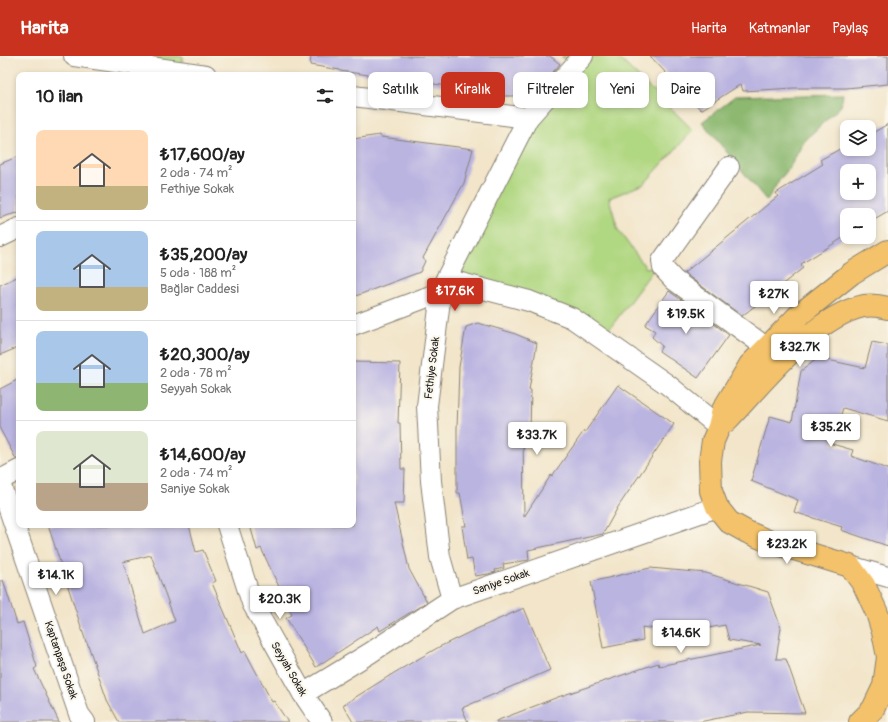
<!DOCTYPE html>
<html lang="tr">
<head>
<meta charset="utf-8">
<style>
	:root { --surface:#fff; --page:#f2f2f2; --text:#222; --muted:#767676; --line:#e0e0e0; --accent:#c8321e }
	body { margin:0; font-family:Pangolin,sans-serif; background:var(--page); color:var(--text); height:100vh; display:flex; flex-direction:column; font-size:15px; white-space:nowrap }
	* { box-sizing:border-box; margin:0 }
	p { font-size:13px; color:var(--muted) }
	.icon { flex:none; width:22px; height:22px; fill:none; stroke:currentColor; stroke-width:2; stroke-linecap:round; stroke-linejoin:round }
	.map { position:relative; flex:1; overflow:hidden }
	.drawer { position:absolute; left:16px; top:16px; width:340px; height:456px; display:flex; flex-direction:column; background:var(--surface); border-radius:8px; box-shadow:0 2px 6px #0003 }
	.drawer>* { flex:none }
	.top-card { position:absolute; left:368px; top:16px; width:380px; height:36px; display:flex; gap:8px }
	.buttons { position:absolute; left:840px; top:64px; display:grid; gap:8px }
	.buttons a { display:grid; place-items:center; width:36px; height:36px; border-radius:8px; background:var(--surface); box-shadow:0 2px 6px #0003; font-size:20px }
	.price { position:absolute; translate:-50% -34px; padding:0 9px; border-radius:4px; background:#fff; color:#222; font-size:13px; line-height:26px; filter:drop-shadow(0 1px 2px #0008) }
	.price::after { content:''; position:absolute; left:50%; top:24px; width:12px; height:9px; margin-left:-6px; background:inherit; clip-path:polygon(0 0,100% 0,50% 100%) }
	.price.current { background:var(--accent); color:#fff }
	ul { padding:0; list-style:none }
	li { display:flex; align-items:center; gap:12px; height:100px; padding:0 20px }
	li+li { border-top:1px solid var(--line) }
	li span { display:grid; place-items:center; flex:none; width:112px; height:80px; border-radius:8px; color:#555 }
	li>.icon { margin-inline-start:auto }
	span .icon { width:48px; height:48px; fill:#fffc; stroke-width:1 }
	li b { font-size:17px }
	h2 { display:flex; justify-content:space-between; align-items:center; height:48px; padding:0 20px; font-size:17px }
	.pill { padding:0 14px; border-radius:8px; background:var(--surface); box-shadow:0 2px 6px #0003; font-size:14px; line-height:36px }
	.pill.current { background:var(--accent); color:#fff }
	header { display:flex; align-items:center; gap:24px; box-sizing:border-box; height:56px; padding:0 20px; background:var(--accent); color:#fff }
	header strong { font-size:19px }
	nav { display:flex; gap:22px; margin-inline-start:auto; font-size:14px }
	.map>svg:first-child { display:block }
	.green { fill:#b0d781; stroke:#667a4e }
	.forest { fill:#8cb86f; stroke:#546a46 }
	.building { fill:#bab4e1; fill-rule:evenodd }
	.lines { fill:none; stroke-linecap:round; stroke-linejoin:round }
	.minor-casing { stroke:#878072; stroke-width:22 }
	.major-casing { stroke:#878072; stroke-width:24 }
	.minor { stroke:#fff; stroke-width:20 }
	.major { stroke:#f4c26a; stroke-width:22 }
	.labels { text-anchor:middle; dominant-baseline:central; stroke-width:4; stroke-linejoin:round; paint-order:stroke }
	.street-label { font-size:11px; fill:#1c1c1c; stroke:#fbf7ec }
</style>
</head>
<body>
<header>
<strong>Harita</strong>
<nav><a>Harita</a><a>Katmanlar</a><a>Paylaş</a></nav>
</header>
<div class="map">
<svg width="888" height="666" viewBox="0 0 888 666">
	<rect width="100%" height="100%" fill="#fbf7ec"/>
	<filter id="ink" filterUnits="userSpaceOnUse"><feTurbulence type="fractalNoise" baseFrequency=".025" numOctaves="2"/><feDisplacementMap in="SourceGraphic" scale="8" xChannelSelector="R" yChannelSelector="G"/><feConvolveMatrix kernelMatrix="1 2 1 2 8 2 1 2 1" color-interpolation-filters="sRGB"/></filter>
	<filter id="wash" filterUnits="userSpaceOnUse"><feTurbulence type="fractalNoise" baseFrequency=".012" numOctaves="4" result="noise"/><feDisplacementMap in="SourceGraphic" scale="16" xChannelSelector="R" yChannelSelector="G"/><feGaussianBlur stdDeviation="0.9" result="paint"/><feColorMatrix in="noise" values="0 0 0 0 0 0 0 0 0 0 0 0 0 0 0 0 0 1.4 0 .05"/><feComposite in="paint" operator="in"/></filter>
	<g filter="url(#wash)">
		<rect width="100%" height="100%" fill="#f2e5c9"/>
		<g class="green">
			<path d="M127,0H183L181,15Z"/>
			<path d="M561,0H617L693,74L644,128L609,142L618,174L646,212L656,210L602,283L446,223L528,62L573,10Z"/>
		</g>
		<path class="forest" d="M843,38L841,50L804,85L790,111L778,126L767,145L702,66L735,41Z"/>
		<g id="blocks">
			<g class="building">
				<path d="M311,0H550L560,8L538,33L528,38L512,40H499V37L340,15V14L310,9Z"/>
				<path d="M650,0H888V28L846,32H794L743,35L741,28L701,54Z"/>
				<path d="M888,68V155L869,166V159H847L846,180L801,208L803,212L742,260L684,217L778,140L776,137L823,108L820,104L847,89V93H869V79ZM847,115H869V137H847Z"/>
				<path d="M380,79L381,81L473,93L464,127L423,202L425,205L420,216L353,241V83Z"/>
				<path d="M19,100V156L0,162V108Z"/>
				<path d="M19,220V291L0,299V229Z"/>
				<path d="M669,235L729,279L698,322L659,295L662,290L652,281L655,275L645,269Z"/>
				<path d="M478,267L513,277L537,287L529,334H531L530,375H523L524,461L551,419L552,420L584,375L585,376L618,329L674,368L618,451L603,478L528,494L529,504L503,508L504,512L495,514L496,516L488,518L475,520L472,503L467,504L462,470H466L460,437H457V373L459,311L466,271Z"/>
				<path d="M872,286L888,289V365L843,352L832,388L853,394L851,400L888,413V490L841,474L842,471L794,456L798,444L751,425L770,360L792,366L801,315L818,302L865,312Z"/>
				<path d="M353,306L400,307L398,367H400L401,413H405L404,447H394L409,513L427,546L380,575L378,570L316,611L286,562L292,559L261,492L257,494L250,469H353Z"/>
				<path d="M19,323V403H16L0,373V333Z"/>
				<path d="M48,469H189L196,496L203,494L216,525L212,527L242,597L245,595L272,646L274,645L288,666H119L107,644L87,586H86ZM151,499L175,565L145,578L123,506Z"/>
				<path d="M650,512L706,517L768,536L781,572L776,603H786L805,657L748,656L699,666H496V665L558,641L658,607L659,610L761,589L729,584L725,569L681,577L642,571L643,584L603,592L591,526Z"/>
				<path d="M3,524L17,568L23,566L37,611L34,613L59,666H0V525Z"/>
				<path d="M524,552L550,614L462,652L468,666H353L343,649L394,617L439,591L472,575Z"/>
			</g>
		</g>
	</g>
	<g filter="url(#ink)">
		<use href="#blocks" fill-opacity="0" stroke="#878072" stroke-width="1"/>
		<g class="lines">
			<defs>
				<g id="minor">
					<path d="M74,0L206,19"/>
					<path d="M353,40L528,62"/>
					<path d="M729,111L662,205L663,212L674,224L767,292"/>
					<path d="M0,181L19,172"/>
					<path d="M446,223L529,245L572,262L668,329L719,371"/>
					<path d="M353,269L441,236"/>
					<path d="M0,424L19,414"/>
					<path d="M0,427L79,658L85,666"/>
					<path d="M227,469L252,547L303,638L322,666"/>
					<path d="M850,510L888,521"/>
					<path d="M452,543L440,501L431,425L427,350L441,236L446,223L528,62L583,0"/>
					<path d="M303,638L370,597L452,543L717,451"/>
				</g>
				<g id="major">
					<path d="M726,365C761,329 813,260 864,250C872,249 880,250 888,252"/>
					<path d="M860,666L873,653L884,630L888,601L883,576L877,557L864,529L850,510L768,485L747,476L729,466L717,451L711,435L710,405L713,385L719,371L723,354L750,309L798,260L852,217L888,195"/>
				</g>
			</defs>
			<use href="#minor" class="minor-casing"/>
			<use href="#major" class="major-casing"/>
			<use href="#minor" class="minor"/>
			<use href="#major" class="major"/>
		</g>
	</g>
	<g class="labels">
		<g class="street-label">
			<text transform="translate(432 312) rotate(-83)">Fethiye Sokak</text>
			<text transform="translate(501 526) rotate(-19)">Saniye Sokak</text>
			<text transform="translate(61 604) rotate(71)">Kaptanpaşa Sokak</text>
			<text transform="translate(289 613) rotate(60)">Seyyah Sokak</text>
		</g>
	</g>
</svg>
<div class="buttons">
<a><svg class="icon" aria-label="layers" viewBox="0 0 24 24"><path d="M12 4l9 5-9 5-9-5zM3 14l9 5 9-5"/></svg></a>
<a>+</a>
<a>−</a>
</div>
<b class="price current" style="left:455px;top:256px">₺17.6K</b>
<b class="price" style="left:774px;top:259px">₺27K</b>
<b class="price" style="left:686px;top:279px">₺19.5K</b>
<b class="price" style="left:800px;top:312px">₺32.7K</b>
<b class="price" style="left:831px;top:392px">₺35.2K</b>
<b class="price" style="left:537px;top:400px">₺33.7K</b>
<b class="price" style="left:787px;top:509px">₺23.2K</b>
<b class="price" style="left:56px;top:540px">₺14.1K</b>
<b class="price" style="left:280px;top:564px">₺20.3K</b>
<b class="price" style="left:681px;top:598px">₺14.6K</b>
<div class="top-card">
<a class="pill">Satılık</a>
<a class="pill current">Kiralık</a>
<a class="pill">Filtreler</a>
<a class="pill">Yeni</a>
<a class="pill">Daire</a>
</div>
<section class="drawer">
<h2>10 ilan<svg class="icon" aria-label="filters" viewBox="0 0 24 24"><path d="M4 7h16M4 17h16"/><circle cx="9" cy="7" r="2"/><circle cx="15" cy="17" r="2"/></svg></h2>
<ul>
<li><span style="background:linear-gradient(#ffd9b3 70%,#c2b280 0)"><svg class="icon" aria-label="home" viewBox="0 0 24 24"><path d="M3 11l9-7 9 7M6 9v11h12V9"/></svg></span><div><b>₺17,600/ay</b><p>2 oda · 74 m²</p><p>Fethiye Sokak</p></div></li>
<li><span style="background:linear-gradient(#a9c7e8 70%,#c2b280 0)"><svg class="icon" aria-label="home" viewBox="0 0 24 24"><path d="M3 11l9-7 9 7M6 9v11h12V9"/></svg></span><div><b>₺35,200/ay</b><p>5 oda · 188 m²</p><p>Bağlar Caddesi</p></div></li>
<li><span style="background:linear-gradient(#a9c7e8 65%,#8fb573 0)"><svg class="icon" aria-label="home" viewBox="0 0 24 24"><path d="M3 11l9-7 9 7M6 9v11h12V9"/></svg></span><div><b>₺20,300/ay</b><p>2 oda · 78 m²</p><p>Seyyah Sokak</p></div></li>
<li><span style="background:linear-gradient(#dfe7d0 65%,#b9a48a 0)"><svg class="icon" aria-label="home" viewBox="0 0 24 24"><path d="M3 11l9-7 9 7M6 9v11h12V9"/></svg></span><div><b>₺14,600/ay</b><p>2 oda · 74 m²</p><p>Saniye Sokak</p></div></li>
</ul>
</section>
</div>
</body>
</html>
